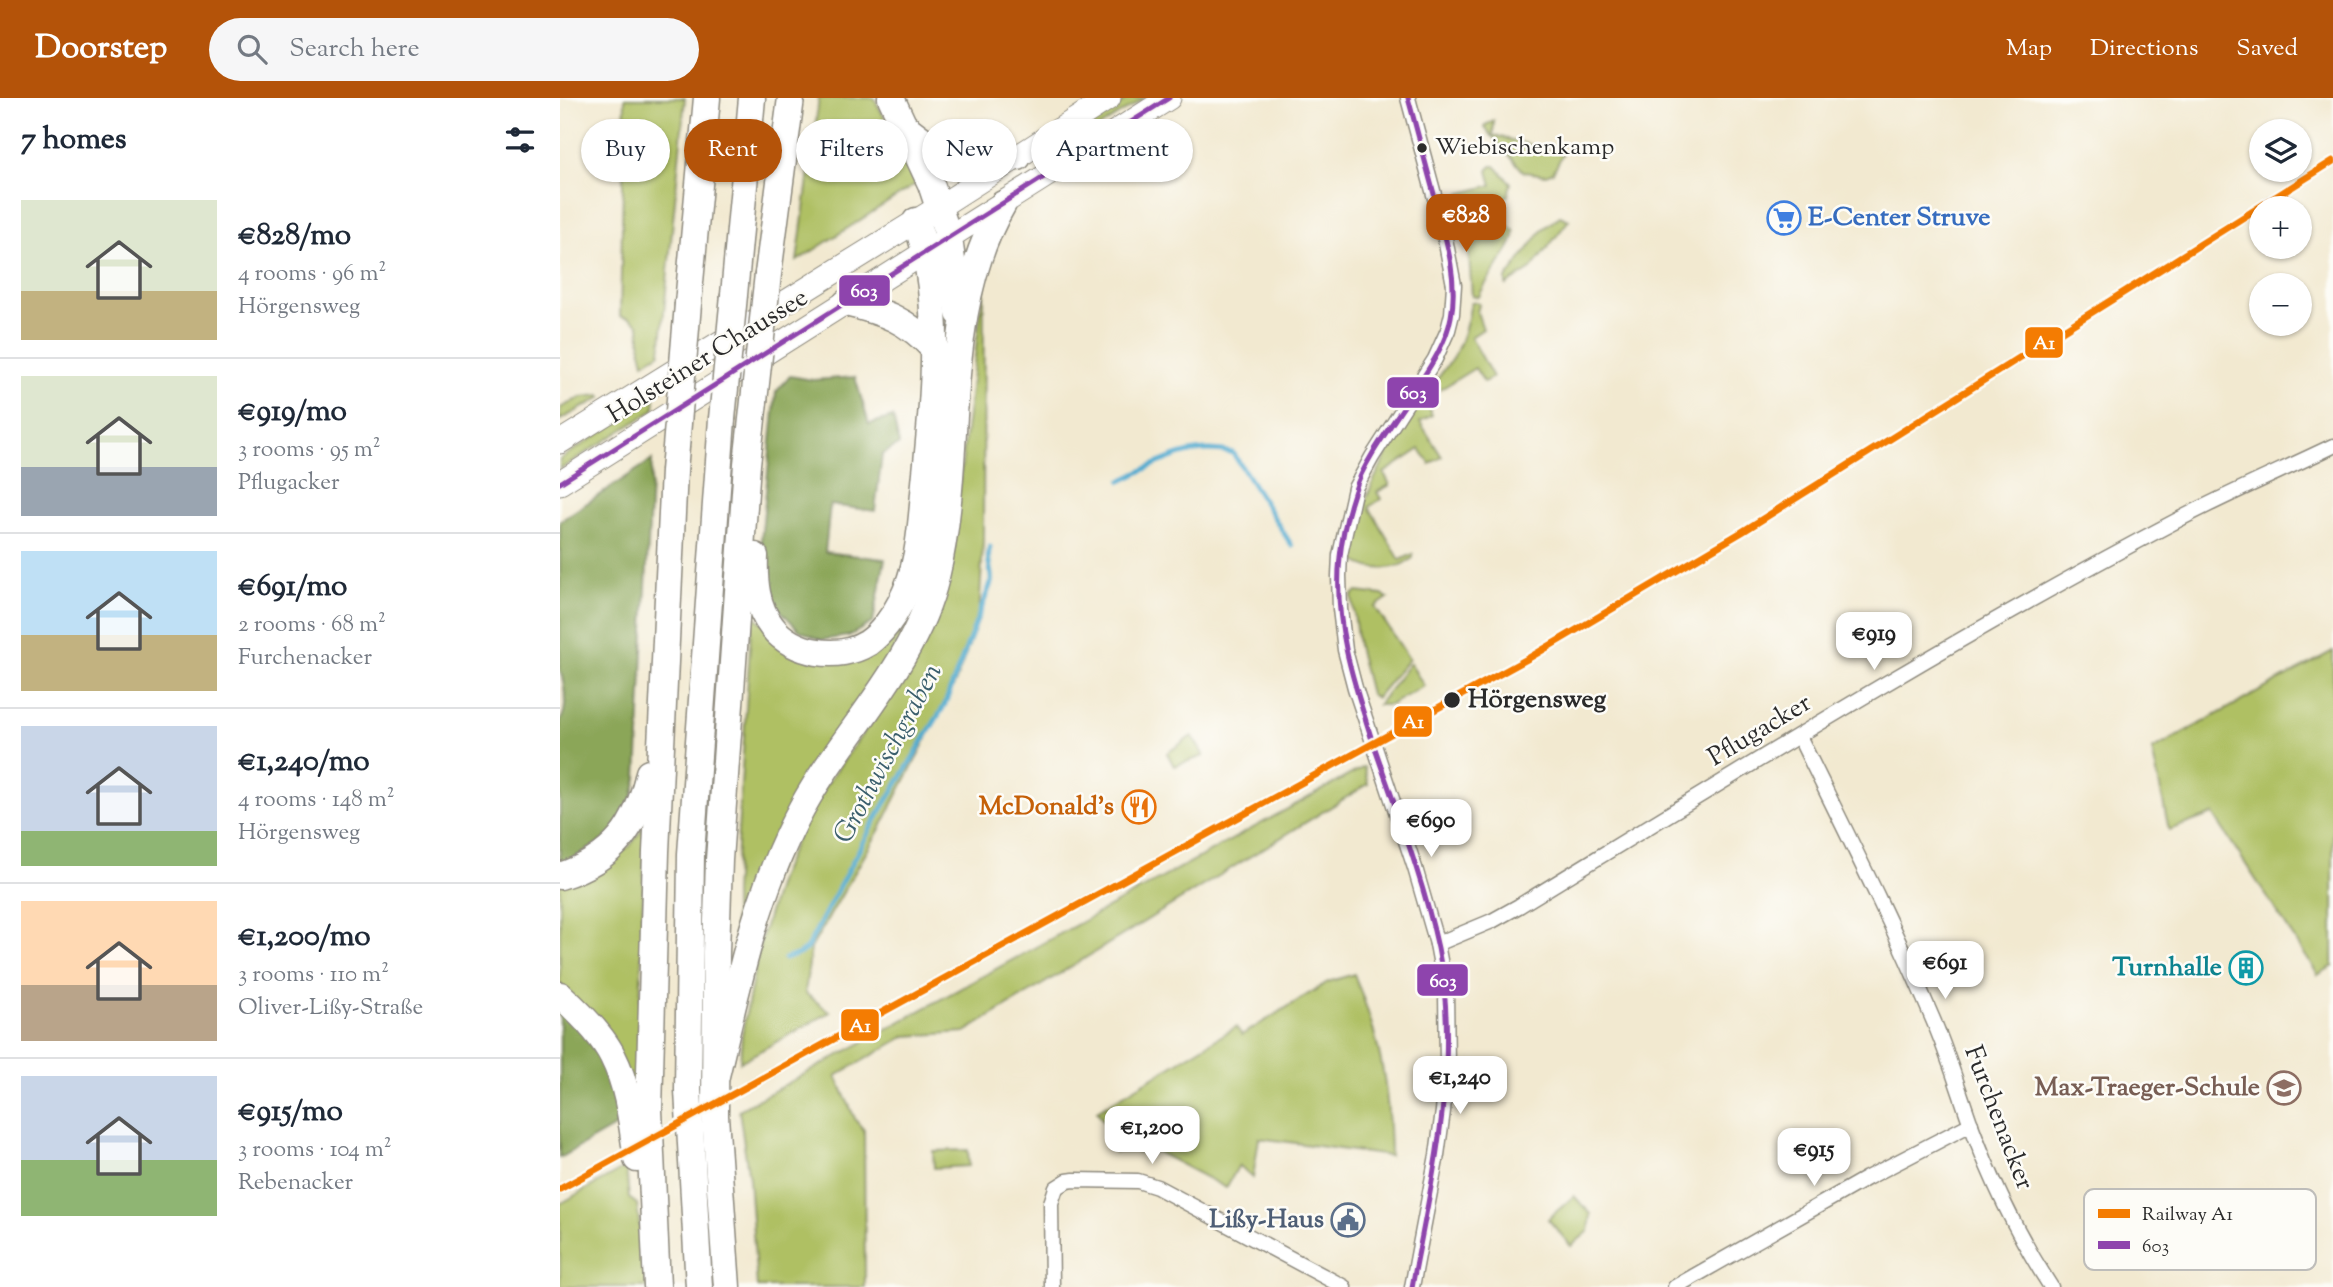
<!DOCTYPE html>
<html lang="en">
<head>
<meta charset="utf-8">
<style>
	:root { --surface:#fff; --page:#f6f6f7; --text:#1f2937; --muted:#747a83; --line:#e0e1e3; --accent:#b45309 }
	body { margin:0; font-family:"Sorts Mill Goudy",serif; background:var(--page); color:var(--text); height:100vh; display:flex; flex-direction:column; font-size:26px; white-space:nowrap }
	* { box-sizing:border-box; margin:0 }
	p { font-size:23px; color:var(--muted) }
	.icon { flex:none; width:38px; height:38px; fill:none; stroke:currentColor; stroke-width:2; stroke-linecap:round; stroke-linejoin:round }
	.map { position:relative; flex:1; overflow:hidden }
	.panel { display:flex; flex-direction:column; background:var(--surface); width:560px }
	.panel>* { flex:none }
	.hud { position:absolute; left:21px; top:21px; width:665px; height:63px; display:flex; gap:14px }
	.controls { position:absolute; left:1689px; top:21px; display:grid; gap:14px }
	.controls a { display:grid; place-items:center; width:63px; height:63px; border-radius:50%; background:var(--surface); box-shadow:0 2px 5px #0004; font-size:35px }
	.price { position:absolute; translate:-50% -60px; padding:0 16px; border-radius:14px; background:#fff; color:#222; font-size:23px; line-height:46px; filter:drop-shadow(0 2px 4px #0008) }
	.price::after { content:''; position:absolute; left:50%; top:42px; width:21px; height:16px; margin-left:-10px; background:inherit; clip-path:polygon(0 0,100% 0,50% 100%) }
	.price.current { background:var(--accent); color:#fff }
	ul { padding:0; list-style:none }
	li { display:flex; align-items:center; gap:21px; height:175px; padding:0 21px }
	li+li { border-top:2px solid var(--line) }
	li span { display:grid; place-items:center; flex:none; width:196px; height:140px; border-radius:0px; color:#555 }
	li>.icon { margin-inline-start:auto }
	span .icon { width:84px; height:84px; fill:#fffc; stroke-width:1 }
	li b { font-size:30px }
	h2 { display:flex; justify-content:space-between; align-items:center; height:84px; padding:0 21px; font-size:30px }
	.chip { padding:0 24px; border-radius:32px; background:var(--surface); box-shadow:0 2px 5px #0004; font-size:24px; line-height:63px }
	.chip.current { background:var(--accent); color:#fff }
	header { display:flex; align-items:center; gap:42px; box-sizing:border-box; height:98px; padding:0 35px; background:var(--accent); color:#fff }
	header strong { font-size:33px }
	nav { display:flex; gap:38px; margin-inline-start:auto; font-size:24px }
	.search { width:490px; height:63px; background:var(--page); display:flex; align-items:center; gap:18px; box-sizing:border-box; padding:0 24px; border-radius:38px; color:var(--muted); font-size:26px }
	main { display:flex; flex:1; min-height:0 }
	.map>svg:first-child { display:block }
	.green { fill:#afc063; stroke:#6d7647; stroke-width:2 }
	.forest { fill:#8ba659; stroke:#5b6842; stroke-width:2 }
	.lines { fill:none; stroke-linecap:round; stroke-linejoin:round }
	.stream { stroke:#53acd0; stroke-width:5 }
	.street-casing { stroke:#8e8a7e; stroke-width:17 }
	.primary-casing { stroke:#8e8a7e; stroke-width:25 }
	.highway-casing { stroke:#8e8a7e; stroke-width:29 }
	.street { stroke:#fff; stroke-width:14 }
	.primary { stroke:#fff; stroke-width:23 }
	.highway { stroke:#fff; stroke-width:26 }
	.highway-bridge-casing { stroke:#8e8a7e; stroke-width:29; stroke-linecap:butt }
	.highway-bridge { stroke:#fff; stroke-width:26 }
	.bus-1-casing { stroke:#fdfcf7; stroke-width:10 }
	.bus-1 { stroke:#8e44ad; stroke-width:5 }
	.rail-1-casing { stroke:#fdfcf7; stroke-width:12 }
	.rail-1 { stroke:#f47c02; stroke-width:7 }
	.bus-dot { fill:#2b2b2b; stroke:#fdfcf7; stroke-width:2.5 }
	.labels { text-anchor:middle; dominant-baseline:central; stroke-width:5; stroke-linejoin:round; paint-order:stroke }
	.bus-label { font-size:24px; fill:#2b2b2b; stroke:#fdfcf7; text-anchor:start }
	.shop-label { font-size:26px; font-weight:bold; fill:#366cbe; stroke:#fdfcf7; text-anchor:start }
	.street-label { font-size:26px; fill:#2b2b2b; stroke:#fdfcf7 }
	.stop-label { font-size:26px; font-weight:bold; fill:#2b2b2b; stroke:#fdfcf7; text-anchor:start }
	.food-label { font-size:26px; font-weight:bold; fill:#c56008; stroke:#fdfcf7; text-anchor:end }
	.culture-label { font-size:26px; font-weight:bold; fill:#0d838f; stroke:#fdfcf7; text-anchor:end }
	.education-label { font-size:26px; font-weight:bold; fill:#785e54; stroke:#fdfcf7; text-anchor:end }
	.service-label { font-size:26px; font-weight:bold; fill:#4e5e75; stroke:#fdfcf7; text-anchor:end }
	.water-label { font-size:28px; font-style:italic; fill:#3b5f6d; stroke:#fdfcf7 }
	.key { fill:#fdfcf7; stroke:#bebdba; stroke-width:2 }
	.key-label { font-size:19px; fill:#2b2b2b }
	.line-badge { stroke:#fdfcf7; stroke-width:2.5 }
	.badge-label { font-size:19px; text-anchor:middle; font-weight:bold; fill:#fff }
</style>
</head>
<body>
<header>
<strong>Doorstep</strong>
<div class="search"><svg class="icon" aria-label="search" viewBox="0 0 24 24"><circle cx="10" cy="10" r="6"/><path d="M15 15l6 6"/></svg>Search here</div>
<nav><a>Map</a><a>Directions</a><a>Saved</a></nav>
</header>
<main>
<section class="panel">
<h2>7 homes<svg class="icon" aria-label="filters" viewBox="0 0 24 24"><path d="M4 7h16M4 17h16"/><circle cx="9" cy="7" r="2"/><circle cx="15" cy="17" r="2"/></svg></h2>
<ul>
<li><span style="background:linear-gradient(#dfe7d0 65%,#c2b280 0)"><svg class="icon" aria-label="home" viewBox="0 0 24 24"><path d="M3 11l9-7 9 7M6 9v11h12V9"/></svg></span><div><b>€828/mo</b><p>4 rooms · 96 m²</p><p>Hörgensweg</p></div></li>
<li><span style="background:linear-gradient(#dfe7d0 65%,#9aa5b1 0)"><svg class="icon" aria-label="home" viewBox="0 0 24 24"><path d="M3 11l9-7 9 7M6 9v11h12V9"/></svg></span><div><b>€919/mo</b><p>3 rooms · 95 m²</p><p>Pflugacker</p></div></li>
<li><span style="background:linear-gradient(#bfe0f5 60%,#c2b280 0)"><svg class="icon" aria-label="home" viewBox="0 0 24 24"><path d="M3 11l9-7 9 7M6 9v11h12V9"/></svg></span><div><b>€691/mo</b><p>2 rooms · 68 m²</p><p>Furchenacker</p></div></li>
<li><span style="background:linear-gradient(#c9d6e8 75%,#8fb573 0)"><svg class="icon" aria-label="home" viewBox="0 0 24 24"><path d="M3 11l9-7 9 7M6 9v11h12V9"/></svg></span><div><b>€1,240/mo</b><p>4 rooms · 148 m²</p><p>Hörgensweg</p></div></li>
<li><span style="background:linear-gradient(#ffd9b3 60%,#b9a48a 0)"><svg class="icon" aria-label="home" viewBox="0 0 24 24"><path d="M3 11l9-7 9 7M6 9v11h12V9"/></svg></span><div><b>€1,200/mo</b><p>3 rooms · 110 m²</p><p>Oliver-Lißy-Straße</p></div></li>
<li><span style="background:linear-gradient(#c9d6e8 60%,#8fb573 0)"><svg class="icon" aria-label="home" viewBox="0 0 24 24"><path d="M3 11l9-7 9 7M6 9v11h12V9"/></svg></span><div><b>€915/mo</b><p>3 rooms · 104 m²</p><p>Rebenacker</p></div></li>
</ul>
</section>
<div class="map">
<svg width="1773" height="1189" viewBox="0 0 1773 1189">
	<rect width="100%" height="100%" fill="#fdfcf7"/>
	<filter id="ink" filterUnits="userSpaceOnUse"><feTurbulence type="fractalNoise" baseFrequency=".0143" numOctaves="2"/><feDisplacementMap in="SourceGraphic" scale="14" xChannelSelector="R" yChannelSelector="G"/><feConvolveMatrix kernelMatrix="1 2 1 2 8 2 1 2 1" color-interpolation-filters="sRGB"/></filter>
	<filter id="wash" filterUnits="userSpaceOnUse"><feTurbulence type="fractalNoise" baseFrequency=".00686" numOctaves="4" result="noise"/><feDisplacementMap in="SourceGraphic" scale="28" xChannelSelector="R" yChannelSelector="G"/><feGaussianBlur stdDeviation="1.57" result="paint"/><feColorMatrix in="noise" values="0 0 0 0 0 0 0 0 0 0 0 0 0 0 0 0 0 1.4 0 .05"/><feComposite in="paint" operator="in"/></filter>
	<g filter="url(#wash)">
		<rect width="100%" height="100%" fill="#f2e9d0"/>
		<g class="green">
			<path d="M65,0H125L100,255L84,265L81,253L79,227L70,220L60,218Z"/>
			<path d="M259,0H314L359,84L237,163Z"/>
			<path d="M569,0H585L504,51L502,48Z"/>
			<path d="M934,23L933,37L1003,56L993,74L986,77L964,74L925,30V27Z"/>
			<path d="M931,68H935L951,85L948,98L900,111L894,100L899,96L932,87L928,73Z"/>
			<path d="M1000,118L1009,122L971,171L946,187V181L983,131Z"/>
			<path d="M944,126L954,132C958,147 925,180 919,199L912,198L909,158L905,139L907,136Z"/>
			<path d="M424,184L423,443L419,520L395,585L321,729L251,850L245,895L270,914L180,964L182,936L200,845L219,781L250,709L347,574L371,535L384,496L394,457L398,398Z"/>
			<path d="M911,204H917L919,207L917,214L923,231L911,239L933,279L924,284L915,270L865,301L872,317L860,324L882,359L870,366L860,351L824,375L830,387L817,394L821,401L809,409L840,462L853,456V460C836,473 813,474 795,463C793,454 796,445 797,436C805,387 835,340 863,300C873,285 886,271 895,256C904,239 908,223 911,204Z"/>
			<path d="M40,297L42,299L0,322V310L21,299Z"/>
			<path d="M95,300L94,312L0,371V361Z"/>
			<path d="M797,494L822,497L828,500L815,509L849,561L816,600L810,596L798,548L792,499V497Z"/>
			<path d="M356,509L177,846L175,845L174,795L192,517L253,562Z"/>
			<path d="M1773,553V868L1758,877L1653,716L1609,732L1592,652Z"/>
			<path d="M850,565L864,588L830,607H818Z"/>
			<path d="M632,638L644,658L614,668L607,655Z"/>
			<path d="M804,669L808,686L405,934L346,938L276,978L296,1023L304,1032L305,1189H197L189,1081L179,1012Z"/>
			<path d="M85,727L78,994L0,886V788L70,748Z"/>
			<path d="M794,876C820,941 829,987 830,1058L699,1040L693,1080L679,1067L666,1090L596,1053L555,1054L552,1036L537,1013L676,929L682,937L768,884Z"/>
			<path d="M408,1052L409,1068L374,1070L373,1053Z"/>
			<path d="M66,1069L69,1100L77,1106L87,1189H0V1106Z"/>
			<path d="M1014,1098L1031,1116L1029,1133L1011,1148L988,1121Z"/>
		</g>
		<g class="forest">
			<path d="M230,278L253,282L295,279L309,326L333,319L339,346L322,357L315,413L270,407L265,454L325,461L313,524L289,538L261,542L239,532L217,509L202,479L200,453L216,294Z"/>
			<path d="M92,362L77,680L72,701L51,738L0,768V623C9,610 4,585 0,571V423Z"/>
			<path d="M0,910L23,934L47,971L63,1024L0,1060Z"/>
		</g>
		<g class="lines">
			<g class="stream">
				<path d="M561,383C598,365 631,344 673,355L732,448"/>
				<path d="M225,861L239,856L247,850L310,731L384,608L431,485C433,472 425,462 430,449"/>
			</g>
		</g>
	</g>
	<g filter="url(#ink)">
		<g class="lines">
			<defs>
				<g id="street">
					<path d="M848,0L883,130L894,187L892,216L888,232L875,261L812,359L795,390L780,457L779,478L780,511L785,552L795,590L855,770L877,846L886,894L887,967L883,1013L877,1057L852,1189"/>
					<path d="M1239,638C1284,730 1331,822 1371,917C1387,953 1398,990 1411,1027C1432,1084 1458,1138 1491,1189"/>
					<path d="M877,846L932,823L959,808C1175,676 1391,541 1616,423C1667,396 1721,373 1773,348"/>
					<path d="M492,1189L491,1105L496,1090L507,1083L514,1082L578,1083L597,1089L784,1189"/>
					<path d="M1115,1189L1307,1080L1411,1026"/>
				</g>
				<g id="primary">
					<path d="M0,344L379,109L549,0"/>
					<path d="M0,385L609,0"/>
				</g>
				<g id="highway">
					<path d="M331,0L371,86L389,140L399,215"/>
					<path d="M347,30C392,65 402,67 458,59"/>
					<path d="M208,176L231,0"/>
					<path d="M174,197L192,0"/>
					<path d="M286,205C325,214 347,222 374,251"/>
					<path d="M128,206L147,0"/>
					<path d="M195,458C194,483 196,509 212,529C233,556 279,563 308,545C321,536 334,518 341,504C360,468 361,425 365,385C372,316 380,238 368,169C366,153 361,138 356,123"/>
					<path d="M0,778C54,761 77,729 89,675"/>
					<path d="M0,897C19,914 42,936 53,959C69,990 72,1028 77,1061"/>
					<path d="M156,978C177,890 195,801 236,721C278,638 354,571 376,479C405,358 378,216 443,106"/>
					<path d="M97,1188L89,1012L96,754L114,373"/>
					<path d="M139,1189L128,992L131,756L162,321"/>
					<path d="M167,1189L155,1018L156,854L159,762L187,366L194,303"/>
				</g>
			</defs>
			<use href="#street" class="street-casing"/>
			<use href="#primary" class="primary-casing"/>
			<use href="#highway" class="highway-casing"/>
			<use href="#street" class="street"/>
			<use href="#primary" class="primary"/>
			<use href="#highway" class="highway"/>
			<defs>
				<g id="highway-bridge">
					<path d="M194,303L208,176"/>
					<path d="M162,321L174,197"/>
					<path d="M114,373L128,206"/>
				</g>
			</defs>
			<use href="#highway-bridge" class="highway-bridge-casing"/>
			<use href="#highway-bridge" class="highway-bridge"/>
			<defs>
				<g id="bus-1">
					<path d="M848,0C857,32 865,64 874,96C884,135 899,179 891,219C886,247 868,272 852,296C835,323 804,362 795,392C788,413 782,438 780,459C773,522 793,583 812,642C835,709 863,780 878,850C901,963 873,1077 852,1189"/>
					<path d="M0,385L609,0"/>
				</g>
			</defs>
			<use href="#bus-1" class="bus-1-casing"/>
			<use href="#bus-1" class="bus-1"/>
			<defs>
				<path id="rail-1" d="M0,1091L969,560L1182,434L1773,63"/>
			</defs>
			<use href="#rail-1" class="rail-1-casing"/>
			<use href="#rail-1" class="rail-1"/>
		</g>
	</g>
	<defs>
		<symbol id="supermarket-ring" viewBox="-11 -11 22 22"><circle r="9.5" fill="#fdfcf7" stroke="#3f7fe0" stroke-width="1.5"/><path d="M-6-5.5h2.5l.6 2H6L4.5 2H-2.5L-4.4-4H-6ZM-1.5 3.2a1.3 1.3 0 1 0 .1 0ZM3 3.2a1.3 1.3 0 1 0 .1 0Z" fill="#3f7fe0"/></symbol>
		<symbol id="restaurant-ring" viewBox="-11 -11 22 22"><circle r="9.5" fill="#fdfcf7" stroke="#e8710a" stroke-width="1.5"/><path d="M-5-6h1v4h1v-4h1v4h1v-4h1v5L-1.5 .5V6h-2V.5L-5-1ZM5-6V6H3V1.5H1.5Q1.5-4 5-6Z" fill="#e8710a"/></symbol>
		<symbol id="building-ring" viewBox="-11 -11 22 22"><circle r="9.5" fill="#fdfcf7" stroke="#0f9aa8" stroke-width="1.5"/><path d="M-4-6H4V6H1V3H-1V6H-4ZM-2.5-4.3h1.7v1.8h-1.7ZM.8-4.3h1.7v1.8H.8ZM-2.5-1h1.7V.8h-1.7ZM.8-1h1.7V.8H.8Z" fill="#0f9aa8"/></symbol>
		<symbol id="school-ring" viewBox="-11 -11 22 22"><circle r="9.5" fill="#fdfcf7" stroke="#8d6e63" stroke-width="1.5"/><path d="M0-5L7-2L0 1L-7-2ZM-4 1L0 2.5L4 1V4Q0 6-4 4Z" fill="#8d6e63"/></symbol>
		<symbol id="civic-ring" viewBox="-11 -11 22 22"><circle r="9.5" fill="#fdfcf7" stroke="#5c6f8a" stroke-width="1.5"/><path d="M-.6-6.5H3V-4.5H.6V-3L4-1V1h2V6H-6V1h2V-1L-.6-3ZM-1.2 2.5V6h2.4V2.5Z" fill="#5c6f8a"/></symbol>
	</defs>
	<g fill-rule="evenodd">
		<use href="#supermarket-ring" x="1205" y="101" width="38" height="38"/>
		<use href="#restaurant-ring" x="560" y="690" width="38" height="38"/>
		<use href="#building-ring" x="1667" y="851" width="38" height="38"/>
		<use href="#school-ring" x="1705" y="971" width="38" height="38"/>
		<use href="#civic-ring" x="769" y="1103" width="38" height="38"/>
	</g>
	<g class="bus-dot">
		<circle cx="862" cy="50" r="6"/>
		<circle cx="892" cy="602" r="9"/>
	</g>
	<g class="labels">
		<g class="bus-label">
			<text x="875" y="50">Wiebischenkamp</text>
		</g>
		<g class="shop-label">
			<text x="1248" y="120">E-Center Struve</text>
		</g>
		<g class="street-label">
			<text transform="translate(148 259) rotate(-32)">Holsteiner Chaussee</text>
			<text transform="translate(1200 633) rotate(-31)">Pflugacker</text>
			<text transform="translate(1438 1020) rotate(69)">Furchenacker</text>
		</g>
		<g class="stop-label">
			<text x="908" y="602">Hörgensweg</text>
		</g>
		<g class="food-label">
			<text x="554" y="709">McDonald's</text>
		</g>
		<g class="culture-label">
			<text x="1662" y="870">Turnhalle</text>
		</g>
		<g class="education-label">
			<text x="1700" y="990">Max-Traeger-Schule</text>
		</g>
		<g class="service-label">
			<text x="764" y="1122">Lißy-Haus</text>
		</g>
		<g class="water-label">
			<text transform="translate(329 656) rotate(-62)">Grothwischgraben</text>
		</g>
	</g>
	<rect x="1524" y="1091" width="232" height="81" rx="10" class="key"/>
	<rect x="1538" y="1111" width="32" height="9" fill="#f47c02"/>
	<rect x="1538" y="1143" width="32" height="8" fill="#8e44ad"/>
	<g class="key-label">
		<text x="1582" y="1122">Railway A1</text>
		<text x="1582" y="1154">603</text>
	</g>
	<g class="line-badge">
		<rect x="278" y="176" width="53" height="33" rx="7" fill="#8e44ad"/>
		<rect x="1464" y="228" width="40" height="33" rx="7" fill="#f47c02"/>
		<rect x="826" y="278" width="54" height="33" rx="7" fill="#8e44ad"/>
		<rect x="833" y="607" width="40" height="33" rx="7" fill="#f47c02"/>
		<rect x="856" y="865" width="53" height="34" rx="7" fill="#8e44ad"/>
		<rect x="280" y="910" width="40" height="34" rx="7" fill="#f47c02"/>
	</g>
	<g class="badge-label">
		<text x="304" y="199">603</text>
		<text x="1484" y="251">A1</text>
		<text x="853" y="301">603</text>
		<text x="853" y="630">A1</text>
		<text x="883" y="889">603</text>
		<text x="300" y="934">A1</text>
	</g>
</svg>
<div class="controls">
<a><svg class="icon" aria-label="layers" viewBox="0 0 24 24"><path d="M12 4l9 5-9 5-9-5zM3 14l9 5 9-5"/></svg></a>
<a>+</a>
<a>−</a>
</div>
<b class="price current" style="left:906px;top:156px">€828</b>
<b class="price" style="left:1314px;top:574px">€919</b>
<b class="price" style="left:871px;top:761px">€690</b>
<b class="price" style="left:1385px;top:903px">€691</b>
<b class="price" style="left:900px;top:1018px">€1,240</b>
<b class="price" style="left:592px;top:1068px">€1,200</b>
<b class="price" style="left:1254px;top:1090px">€915</b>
<div class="hud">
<a class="chip">Buy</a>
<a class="chip current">Rent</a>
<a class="chip">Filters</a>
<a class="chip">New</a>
<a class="chip">Apartment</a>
</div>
</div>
</main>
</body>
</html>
